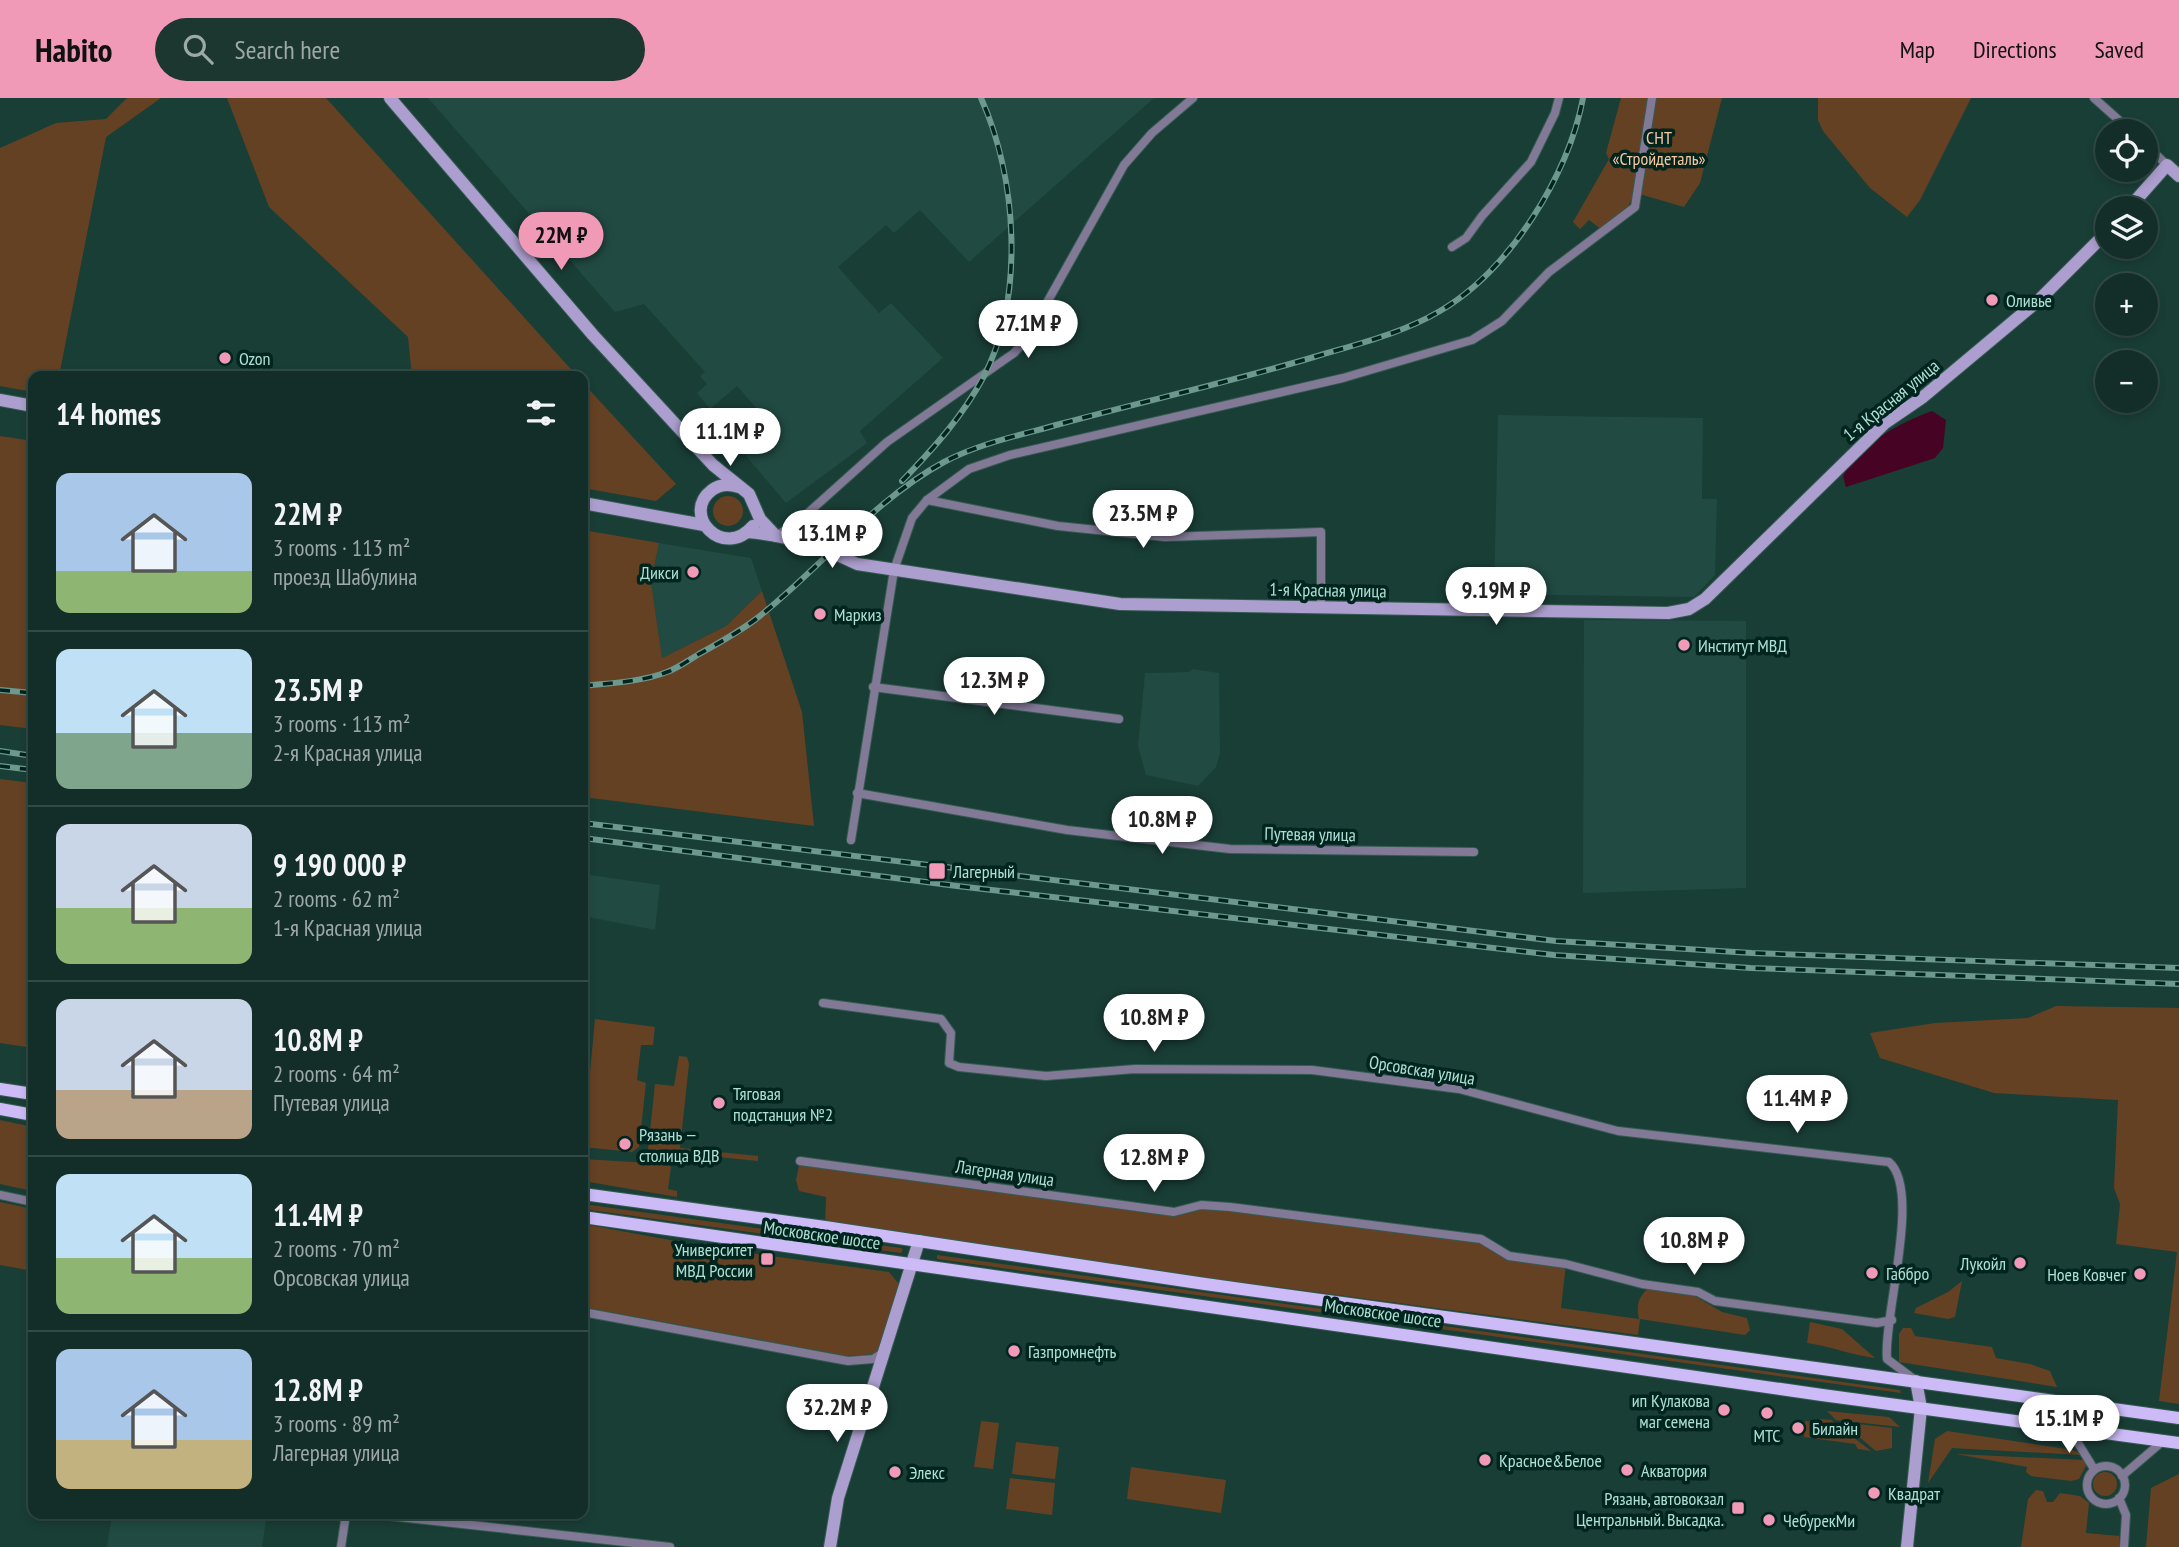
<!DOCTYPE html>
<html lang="en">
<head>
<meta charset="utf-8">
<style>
	:root { --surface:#132e28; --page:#1c3630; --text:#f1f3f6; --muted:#9da8a8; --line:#324a45; --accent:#f09ab7 }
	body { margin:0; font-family:"PT Sans Narrow",sans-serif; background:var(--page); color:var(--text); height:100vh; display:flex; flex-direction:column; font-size:26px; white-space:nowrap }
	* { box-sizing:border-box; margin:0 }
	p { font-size:23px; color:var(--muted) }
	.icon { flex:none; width:38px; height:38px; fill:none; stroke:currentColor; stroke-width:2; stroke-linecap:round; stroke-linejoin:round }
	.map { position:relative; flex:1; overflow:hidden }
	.side { position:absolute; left:28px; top:273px; width:560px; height:1148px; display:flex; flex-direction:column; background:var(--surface); border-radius:14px; box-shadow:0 4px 10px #0003,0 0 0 2px var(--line) }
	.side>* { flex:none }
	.fabs { position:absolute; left:2095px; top:21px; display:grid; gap:14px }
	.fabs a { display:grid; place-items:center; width:63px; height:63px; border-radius:50%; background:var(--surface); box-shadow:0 4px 10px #0003,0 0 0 2px var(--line); font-size:35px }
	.price { position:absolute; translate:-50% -60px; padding:0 16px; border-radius:24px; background:#fff; color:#222; font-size:23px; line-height:46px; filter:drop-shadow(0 2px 4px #0008) }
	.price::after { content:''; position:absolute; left:50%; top:42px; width:21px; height:16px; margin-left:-10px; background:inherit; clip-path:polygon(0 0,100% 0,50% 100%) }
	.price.current { background:var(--accent); color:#111 }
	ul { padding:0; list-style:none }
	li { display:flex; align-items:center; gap:21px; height:175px; padding:0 28px }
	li+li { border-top:2px solid var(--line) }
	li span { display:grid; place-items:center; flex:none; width:196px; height:140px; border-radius:14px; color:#555 }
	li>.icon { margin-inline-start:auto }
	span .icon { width:84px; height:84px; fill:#fffc; stroke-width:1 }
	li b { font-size:30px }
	h2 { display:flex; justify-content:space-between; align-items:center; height:84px; padding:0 28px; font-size:30px }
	header { display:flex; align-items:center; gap:42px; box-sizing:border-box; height:98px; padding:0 35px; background:var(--accent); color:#111 }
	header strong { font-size:33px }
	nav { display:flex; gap:38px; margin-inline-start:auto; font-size:24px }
	.search { width:490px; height:63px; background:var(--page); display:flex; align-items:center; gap:18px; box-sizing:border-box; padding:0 24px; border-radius:38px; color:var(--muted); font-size:26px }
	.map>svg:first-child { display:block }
	.built { fill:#214a42 }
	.green { fill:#654124 }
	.water { fill:#460324 }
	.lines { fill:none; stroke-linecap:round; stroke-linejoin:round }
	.street-casing { stroke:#345b52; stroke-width:10 }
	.secondary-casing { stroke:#345b52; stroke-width:14 }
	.primary-casing { stroke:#345b52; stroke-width:14 }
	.street { stroke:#827997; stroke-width:8 }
	.secondary { stroke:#ac9ece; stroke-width:12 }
	.primary { stroke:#cdbbf8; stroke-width:12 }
	.rail-casing { stroke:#6c988e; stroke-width:6 }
	.rail { stroke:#00241e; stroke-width:3.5; stroke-dasharray:10; stroke-linecap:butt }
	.poi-dot { fill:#f09ab7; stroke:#00241e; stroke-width:2.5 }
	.labels { text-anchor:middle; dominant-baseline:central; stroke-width:7; stroke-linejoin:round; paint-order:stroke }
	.park-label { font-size:18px; fill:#fbc7a0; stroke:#00241e }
	.poi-label { font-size:18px; fill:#aee0d4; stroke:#00241e; text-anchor:start }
	.street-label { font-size:18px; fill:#aee0d4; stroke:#00241e }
</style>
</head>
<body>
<header>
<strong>Habito</strong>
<div class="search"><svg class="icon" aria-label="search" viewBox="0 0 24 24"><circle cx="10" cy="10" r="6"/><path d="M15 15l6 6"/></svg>Search here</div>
<nav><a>Map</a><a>Directions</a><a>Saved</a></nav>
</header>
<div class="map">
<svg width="2179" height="1449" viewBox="0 0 2179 1449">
	<rect width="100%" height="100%" fill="#193e36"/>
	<g class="built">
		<path d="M428,0H1154L969,164L920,112L894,135L886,127L838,169L879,215L891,205L943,260L860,333L867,345L786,405L735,345L764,319L737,288L710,311L697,295L707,286L700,278L705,274L644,206L615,214Z"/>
		<path d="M1498,317L1703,320L1702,401H1717L1715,477L1694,499L1494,496Z"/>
		<path d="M659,445L751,460L762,493L726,528L662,560L651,484Z"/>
		<path d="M1584,522L1746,523V790L1583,795Z"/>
		<path d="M1193,571L1219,575L1220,655L1216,669L1198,688L1146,677L1138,648L1145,575L1189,574Z"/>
		<path d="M583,776L660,787L655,832L583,818Z"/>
		<path d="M112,1416H267L262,1449H107Z"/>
	</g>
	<g class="green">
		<path d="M127,0H161L106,39L59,278H33V294L0,288V50L56,25L106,21Z"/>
		<path d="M227,0H326L577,278H412L408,239L269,109Z"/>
		<path d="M1621,0H1722L1700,85L1684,109L1636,95L1624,115L1602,132L1589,122L1580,131L1573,124L1609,61L1606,55Z"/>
		<path d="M1818,0H1971L1920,102L1907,119L1870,90L1823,33L1818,22Z"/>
		<path d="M583,285L676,386L656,403L583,390Z"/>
		<path d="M0,338L33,343V631L0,627Z"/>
		<circle cx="728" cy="413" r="15"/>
		<path d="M583,432L659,445L651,484L662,560L726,528L762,493L802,614L814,728L583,699Z"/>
		<path d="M0,681L33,685V950L0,945Z"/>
		<path d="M2056,908L2179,910V1306L2159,1303L2177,1154L2116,1146L2120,1106L2114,1090L2118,1002L1994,995L1880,960L1870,935L1935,925L2028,920Z"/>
		<path d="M595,921L655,929L653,947H641L637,982L646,985L639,1049L632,1054L583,1049Z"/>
		<path d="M679,958L687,959L689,966L680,1050L758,1058V1063L648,1052L655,986L674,988Z"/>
		<path d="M0,1022L33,1029V1093L0,1086Z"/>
		<path d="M583,1061L666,1066L671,1069L668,1091L677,1093V1099L583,1083Z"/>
		<path d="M800,1063L1174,1114L1201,1107L1481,1141L1509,1158L1566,1166L1561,1210L1639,1221C1636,1209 1638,1198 1649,1190L1693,1197L1722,1214L1747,1220L1750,1232L1745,1237L1640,1221L1638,1237L825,1129L826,1099L799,1093L796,1082Z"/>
		<path d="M0,1104L33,1111V1173L0,1167Z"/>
		<path d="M583,1106L901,1150L903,1152L901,1155L583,1111Z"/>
		<path d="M583,1126L713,1150L889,1174L899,1186L884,1246L875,1256L847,1258L583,1209Z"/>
		<path d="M937,1157L1900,1292L1901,1295L937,1161Z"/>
		<path d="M1962,1183L1955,1219L1948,1221L1914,1215L1916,1210L1948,1194Z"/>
		<path d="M1810,1224L1842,1231L1875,1260C1850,1257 1831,1248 1807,1245Z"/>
		<path d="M1903,1230H1911L1915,1238L1992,1249L1996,1260L2030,1266L2050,1273L2057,1289L1899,1264V1236Z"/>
		<path d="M1827,1313L1889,1319L1900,1329L1836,1322Z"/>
		<path d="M1820,1321L1831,1322L1871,1353L1858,1351L1855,1346L1804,1339L1805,1323L1820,1324Z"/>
		<path d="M981,1323L999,1325L993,1371L974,1369Z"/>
		<path d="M1841,1324L1892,1330V1350L1876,1353Z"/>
		<path d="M1947,1333L2073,1352L2082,1357L1952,1350L1928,1385L1935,1341Z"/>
		<path d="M1016,1344L1059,1349L1055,1381L1012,1376Z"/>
		<path d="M1956,1356L2085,1362L2087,1366L2079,1381L2071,1383L2031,1378L2026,1374L2027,1369Z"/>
		<path d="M1131,1369L1226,1382L1221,1415L1127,1401Z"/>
		<circle cx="2105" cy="1386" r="12"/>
		<path d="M2179,1376V1449H2146L2151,1390Z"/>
		<path d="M1010,1380L1055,1385L1052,1417L1006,1411Z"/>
		<path d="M2036,1392L2043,1393L2047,1404H2053L2060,1395L2080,1398L2089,1405L2086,1435L2119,1438V1449H2021L2028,1401Z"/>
	</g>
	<path class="water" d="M1932,313L1946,322L1943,350L1935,360L1846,389L1843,378C1860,346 1899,325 1932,313Z"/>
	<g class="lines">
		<defs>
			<g id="street">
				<path d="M2094,0L2131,33"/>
				<path d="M2146,47L2167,67"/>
				<path d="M1452,149L1466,140L1482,118L1531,64L1555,15L1559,0"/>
				<path d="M927,402L1058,428L1165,439L1321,434V509"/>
				<path d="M776,438L799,423L887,344L1014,255L1026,242L1124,67L1152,35L1193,0"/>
				<path d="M873,589L1119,621"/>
				<path d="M857,695L1067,732L1230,751L1474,754"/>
				<path d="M851,742L894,472L912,420L927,402L969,371L1010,357L1343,280L1472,242L1502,223L1549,174L1635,109L1652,0"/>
				<path d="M823,905L941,921L951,935L949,965L959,969L1046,978L1135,971L1312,972L1459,991L1618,1033L1889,1064C1922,1092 1883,1219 1887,1261L1915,1282"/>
				<path d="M800,1063L1174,1114L1201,1107L1230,1109L1481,1141L1509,1158L1566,1166L1642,1186L1698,1194L1715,1203L1877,1225L1892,1222"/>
				<path d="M0,1097L33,1104"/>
				<path d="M583,1214L848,1263L873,1261L884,1254"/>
				<path d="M2064,1329L2078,1345L2094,1371"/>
				<circle cx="2106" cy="1387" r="19"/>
				<path d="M2122,1378L2163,1343"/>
				<path d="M2119,1400L2126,1417L2124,1449"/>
				<path d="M371,1416L670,1449"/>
				<path d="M341,1449L346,1416"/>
			</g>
			<g id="secondary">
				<path d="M390,0L593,237L713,367L749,396L760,421L776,438"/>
				<path d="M2129,110L2167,67L2179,78"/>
				<path d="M0,302L33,308"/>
				<path d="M739,389C730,386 720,386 712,392C680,416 723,463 753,428"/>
				<path d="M583,405L704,427"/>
				<path d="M747,434C785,437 823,449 857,466L1120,506L1668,515L1689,511L1705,501L1885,325L1923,299L2039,202L2107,134"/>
				<path d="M830,1449L838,1400L919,1143"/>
				<path d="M1907,1449L1921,1310L1916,1283"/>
			</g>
			<g id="primary">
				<path d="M0,991L33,996"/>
				<path d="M0,1011L33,1017"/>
				<path d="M583,1096L825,1129L1205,1186L2179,1320"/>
				<path d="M583,1119L1822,1297L2179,1345"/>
			</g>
		</defs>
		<use href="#street" class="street-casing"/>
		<use href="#secondary" class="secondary-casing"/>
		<use href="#primary" class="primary-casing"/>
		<use href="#street" class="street"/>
		<use href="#secondary" class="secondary"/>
		<use href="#primary" class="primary"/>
		<defs>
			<g id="rail">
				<path d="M902,383C933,351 963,318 984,278C1025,198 1017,80 981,0"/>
				<path d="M583,588C610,585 641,584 667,574C678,570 689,562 699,556C719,545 739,534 756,521C820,471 872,403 944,364C980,345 1021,337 1060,326C1145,303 1230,284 1314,259C1357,246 1401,236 1440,213C1509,173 1569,77 1583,0"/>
				<path d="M0,592L33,595"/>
				<path d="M0,653L33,658"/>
				<path d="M0,668L33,672"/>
				<path d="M583,725L1556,843L1752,855L2179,870"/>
				<path d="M583,740L957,788L1554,857L1751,870L2179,886"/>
			</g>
		</defs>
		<use href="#rail" class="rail-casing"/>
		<use href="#rail" class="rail"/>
	</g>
	<g class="poi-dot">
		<circle cx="1992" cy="202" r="7"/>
		<circle cx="225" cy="260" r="7"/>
		<circle cx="693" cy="474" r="7"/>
		<circle cx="820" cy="516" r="7"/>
		<circle cx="1684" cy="547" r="7"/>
		<rect x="928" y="764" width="18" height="18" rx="3.5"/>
		<circle cx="719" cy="1005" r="7"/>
		<circle cx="625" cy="1046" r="7"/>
		<rect x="760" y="1154" width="14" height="14" rx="3.5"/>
		<circle cx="2020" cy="1165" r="7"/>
		<circle cx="1872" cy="1175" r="7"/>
		<circle cx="2140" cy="1176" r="7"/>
		<circle cx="1014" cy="1253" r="7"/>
		<circle cx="1724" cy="1312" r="7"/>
		<circle cx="1767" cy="1315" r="7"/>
		<circle cx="1798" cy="1330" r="7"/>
		<circle cx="1485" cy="1362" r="7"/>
		<circle cx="1627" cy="1372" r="7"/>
		<circle cx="895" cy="1374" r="7"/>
		<circle cx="1874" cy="1395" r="7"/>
		<rect x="1731" y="1403" width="14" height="14" rx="3.5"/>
		<circle cx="1769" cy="1422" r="7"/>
	</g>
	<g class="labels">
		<g class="park-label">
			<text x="1659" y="39">СНТ<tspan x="1659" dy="21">«Стройдеталь»</tspan></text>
		</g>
		<g class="poi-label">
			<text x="2006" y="202">Оливье</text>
			<text x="239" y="260">Ozon</text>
			<text x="679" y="474" text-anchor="end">Дикси</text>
			<text x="834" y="516">Маркиз</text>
			<text x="1698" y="547">Институт МВД</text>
			<text x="953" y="773">Лагерный</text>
			<text x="733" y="995">Тяговая<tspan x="733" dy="21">подстанция №2</tspan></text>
			<text x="639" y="1036">Рязань —<tspan x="639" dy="21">столица ВДВ</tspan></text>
			<text x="753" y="1151" text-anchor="end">Университет<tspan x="753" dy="21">МВД России</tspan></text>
			<text x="2006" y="1165" text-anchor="end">Лукойл</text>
			<text x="1886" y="1175">Габбро</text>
			<text x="2126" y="1176" text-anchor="end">Ноев Ковчег</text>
			<text x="1028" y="1253">Газпромнефть</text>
			<text x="1710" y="1302" text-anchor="end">ип Кулакова<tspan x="1710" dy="21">маг семена</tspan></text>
			<text x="1812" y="1330">Билайн</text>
			<text x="1767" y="1337" text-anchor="middle">МТС</text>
			<text x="1499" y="1362">Красное&amp;Белое</text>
			<text x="1641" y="1372">Акватория</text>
			<text x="909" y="1374">Элекс</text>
			<text x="1888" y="1395">Квадрат</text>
			<text x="1724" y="1400" text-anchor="end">Рязань, автовокзал<tspan x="1724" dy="21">Центральный. Высадка.</tspan></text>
			<text x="1783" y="1422">ЧебурекМи</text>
		</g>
		<g class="street-label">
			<text transform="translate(1891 302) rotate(-39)">1-я Красная улица</text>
			<text transform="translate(1328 492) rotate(1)">1-я Красная улица</text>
			<text transform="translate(1310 736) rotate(1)">Путевая улица</text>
			<text transform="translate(1422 972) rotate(9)">Орсовская улица</text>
			<text transform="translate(1005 1075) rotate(8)">Лагерная улица</text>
			<text transform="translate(822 1137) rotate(8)">Московское шоссе</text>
			<text transform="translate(1383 1215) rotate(8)">Московское шоссе</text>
		</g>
	</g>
</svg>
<div class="fabs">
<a><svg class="icon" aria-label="locate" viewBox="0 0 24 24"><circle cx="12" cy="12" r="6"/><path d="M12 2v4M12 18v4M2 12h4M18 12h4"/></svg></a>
<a><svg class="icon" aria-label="layers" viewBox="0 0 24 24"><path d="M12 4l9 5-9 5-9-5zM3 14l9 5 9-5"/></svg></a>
<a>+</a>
<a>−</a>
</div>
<b class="price current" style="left:561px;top:174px">22M ₽</b>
<b class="price" style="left:1028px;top:262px">27.1M ₽</b>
<b class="price" style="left:730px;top:370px">11.1M ₽</b>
<b class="price" style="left:1143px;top:452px">23.5M ₽</b>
<b class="price" style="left:832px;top:472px">13.1M ₽</b>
<b class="price" style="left:1496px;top:529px">9.19M ₽</b>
<b class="price" style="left:994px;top:619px">12.3M ₽</b>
<b class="price" style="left:1162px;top:758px">10.8M ₽</b>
<b class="price" style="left:1154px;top:956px">10.8M ₽</b>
<b class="price" style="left:1797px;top:1037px">11.4M ₽</b>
<b class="price" style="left:1154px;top:1096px">12.8M ₽</b>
<b class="price" style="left:1694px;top:1179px">10.8M ₽</b>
<b class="price" style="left:837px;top:1346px">32.2M ₽</b>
<b class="price" style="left:2069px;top:1357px">15.1M ₽</b>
<section class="side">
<h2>14 homes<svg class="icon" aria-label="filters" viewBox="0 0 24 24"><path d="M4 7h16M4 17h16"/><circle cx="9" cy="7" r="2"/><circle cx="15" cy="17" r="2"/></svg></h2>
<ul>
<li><span style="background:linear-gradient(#a9c7e8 70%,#8fb573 0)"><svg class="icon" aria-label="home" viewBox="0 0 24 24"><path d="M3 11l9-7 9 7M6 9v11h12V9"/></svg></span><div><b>22M ₽</b><p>3 rooms · 113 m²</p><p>проезд Шабулина</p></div></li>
<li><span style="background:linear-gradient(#bfe0f5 60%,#7fa58c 0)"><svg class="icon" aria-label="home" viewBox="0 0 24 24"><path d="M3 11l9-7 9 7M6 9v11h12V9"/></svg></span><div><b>23.5M ₽</b><p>3 rooms · 113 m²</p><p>2-я Красная улица</p></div></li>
<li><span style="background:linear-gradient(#c9d6e8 60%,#8fb573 0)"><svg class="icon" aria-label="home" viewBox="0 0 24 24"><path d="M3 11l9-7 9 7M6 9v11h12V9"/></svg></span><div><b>9 190 000 ₽</b><p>2 rooms · 62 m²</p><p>1-я Красная улица</p></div></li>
<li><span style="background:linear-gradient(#c9d6e8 65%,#b9a48a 0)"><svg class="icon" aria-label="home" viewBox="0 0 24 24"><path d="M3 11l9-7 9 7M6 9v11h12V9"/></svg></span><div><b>10.8M ₽</b><p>2 rooms · 64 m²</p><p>Путевая улица</p></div></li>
<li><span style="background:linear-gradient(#bfe0f5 60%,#8fb573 0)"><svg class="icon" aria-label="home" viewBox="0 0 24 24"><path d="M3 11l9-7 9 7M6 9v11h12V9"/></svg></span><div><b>11.4M ₽</b><p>2 rooms · 70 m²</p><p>Орсовская улица</p></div></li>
<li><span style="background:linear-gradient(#a9c7e8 65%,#c2b280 0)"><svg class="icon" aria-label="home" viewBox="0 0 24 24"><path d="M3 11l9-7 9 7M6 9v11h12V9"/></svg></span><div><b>12.8M ₽</b><p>3 rooms · 89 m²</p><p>Лагерная улица</p></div></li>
</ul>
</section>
</div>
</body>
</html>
